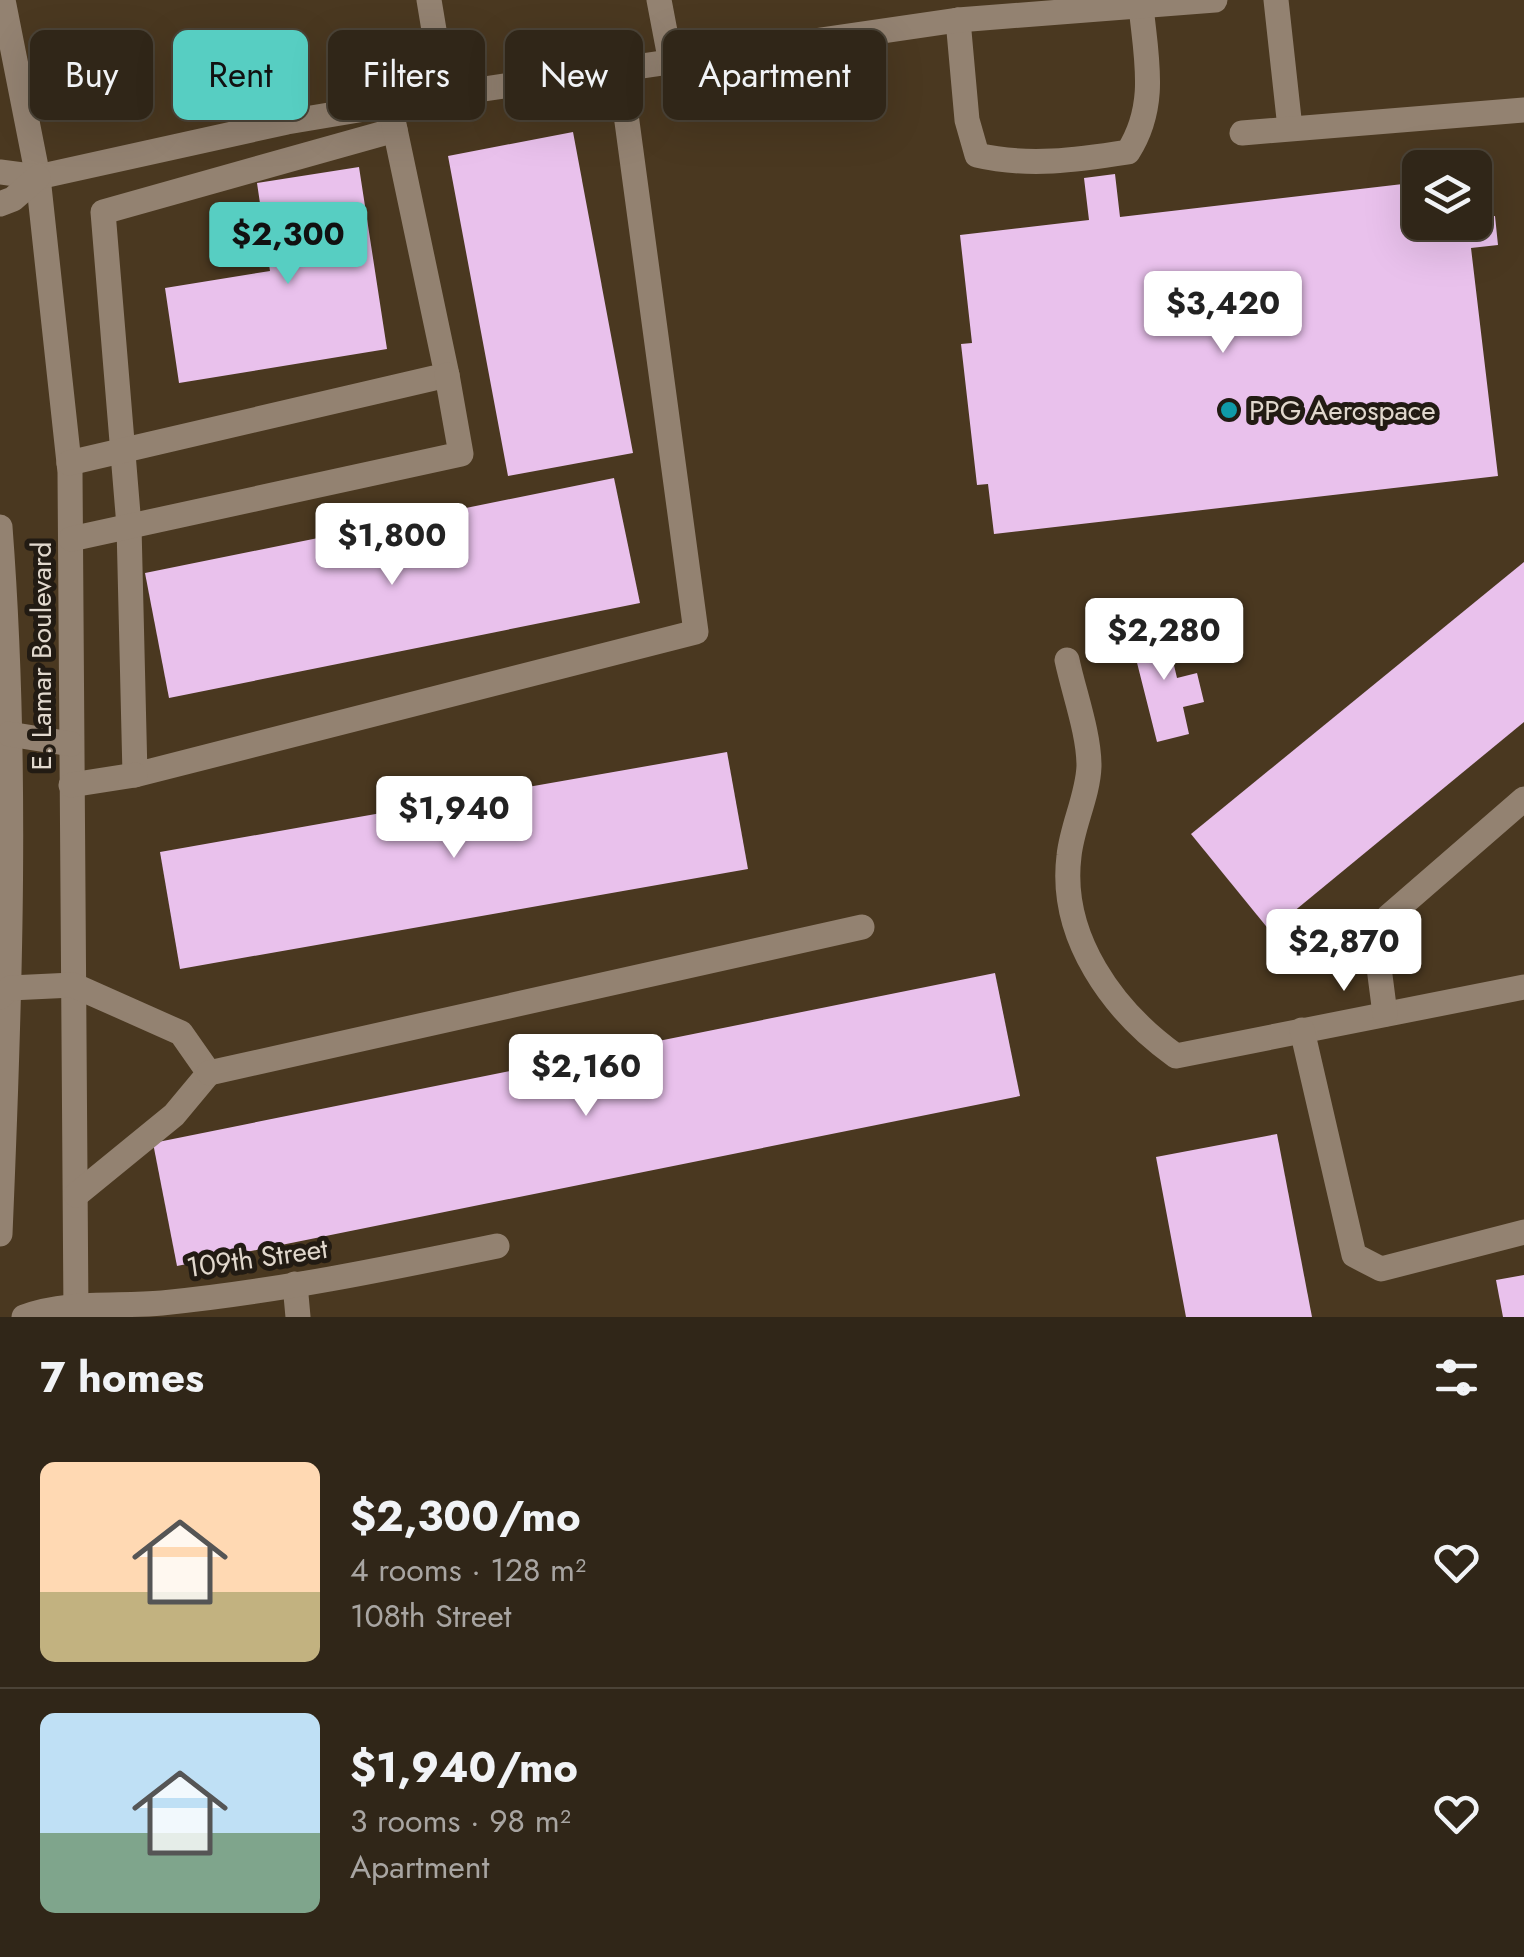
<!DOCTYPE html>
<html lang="en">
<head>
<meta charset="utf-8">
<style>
	:root { --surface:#302618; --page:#3c3225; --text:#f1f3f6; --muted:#a8a5a2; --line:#4b4337; --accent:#57cec2 }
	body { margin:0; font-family:Jost,sans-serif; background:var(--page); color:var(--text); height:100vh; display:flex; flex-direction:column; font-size:38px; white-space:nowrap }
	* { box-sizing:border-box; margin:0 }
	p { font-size:32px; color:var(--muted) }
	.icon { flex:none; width:55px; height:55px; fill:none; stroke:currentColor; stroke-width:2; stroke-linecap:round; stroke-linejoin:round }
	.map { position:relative; height:1317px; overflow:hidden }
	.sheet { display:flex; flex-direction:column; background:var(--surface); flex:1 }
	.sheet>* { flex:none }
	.banner { position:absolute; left:30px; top:30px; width:1000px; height:90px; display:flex; gap:20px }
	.tools { position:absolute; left:1402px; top:150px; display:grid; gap:20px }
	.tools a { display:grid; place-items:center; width:90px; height:90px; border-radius:15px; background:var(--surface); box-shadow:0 10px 40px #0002,0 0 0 2px var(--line); font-size:50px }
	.price { position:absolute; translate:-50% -85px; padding:0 22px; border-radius:10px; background:#fff; color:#222; font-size:32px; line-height:65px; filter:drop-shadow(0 2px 5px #0008) }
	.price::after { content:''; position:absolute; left:50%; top:60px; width:30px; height:22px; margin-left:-15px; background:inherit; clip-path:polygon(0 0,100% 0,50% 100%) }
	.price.on { background:var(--accent); color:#111 }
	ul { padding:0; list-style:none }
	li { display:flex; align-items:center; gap:30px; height:250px; padding:0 40px }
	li+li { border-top:2px solid var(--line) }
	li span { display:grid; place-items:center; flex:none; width:280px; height:200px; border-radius:15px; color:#555 }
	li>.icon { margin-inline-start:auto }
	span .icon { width:120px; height:120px; fill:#fffc; stroke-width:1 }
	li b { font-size:42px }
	h2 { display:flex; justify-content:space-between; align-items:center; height:120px; padding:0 40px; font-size:42px }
	.pill { padding:0 35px; border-radius:15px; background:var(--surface); box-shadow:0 10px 40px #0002,0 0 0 2px var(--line); font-size:35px; line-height:90px }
	.pill.on { background:var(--accent); color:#111 }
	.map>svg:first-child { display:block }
	.built { fill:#4a3820; fill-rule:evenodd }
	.building { fill:#e9c1ec }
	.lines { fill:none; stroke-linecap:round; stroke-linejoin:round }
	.minor { stroke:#938271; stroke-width:25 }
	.culture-dot { fill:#0f9aa8; stroke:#221b13; stroke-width:4 }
	.labels { text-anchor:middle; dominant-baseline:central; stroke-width:10; stroke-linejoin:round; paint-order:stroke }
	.poi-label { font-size:28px; fill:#e1d8cd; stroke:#221b13; text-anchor:start }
	.street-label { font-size:28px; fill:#e1d8cd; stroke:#221b13 }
</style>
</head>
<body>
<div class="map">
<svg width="1524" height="1317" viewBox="0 0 1524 1317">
	<rect width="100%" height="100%" fill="#403220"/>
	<path class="built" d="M0,0H1524V1317H0ZM1420,168H1475V222H1420Z"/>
	<g class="building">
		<path d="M573,132L633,453L508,476L448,156Z"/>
		<path d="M359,167L387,349L179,383L165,288L270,271L257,183Z"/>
		<path d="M1115,174L1120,217L1420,182V222H1475V218L1495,216L1498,245L1471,248L1498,476L994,534L988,484L977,485L961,344L972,343L960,235L1089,220L1084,178Z"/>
		<path d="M614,478L640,603L169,698L145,573Z"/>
		<path d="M1524,562V722L1270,931L1191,834Z"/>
		<path d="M1164,623L1177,678L1197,673L1204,702L1183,707L1189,734L1157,742L1129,631Z"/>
		<path d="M727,752L748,869L180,969L160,852Z"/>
		<path d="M995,973L1020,1096L177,1266L153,1143Z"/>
		<path d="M1277,1134L1312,1317H1186L1156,1157Z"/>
		<path d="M1524,1275V1317H1503L1496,1280Z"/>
	</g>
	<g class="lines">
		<g class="minor">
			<path d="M3,0L38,177L70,472L76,1317"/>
			<path d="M429,0L445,96"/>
			<path d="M659,0L671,63"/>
			<path d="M1276,0L1290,128"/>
			<path d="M958,20L967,120L977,155C1028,167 1077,160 1128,152C1158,105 1146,58 1141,6"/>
			<path d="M395,130L103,212L129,526L135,775L696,632L620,70"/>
			<path d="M1242,133L1524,110"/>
			<path d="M0,172L38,177L287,122L484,89L958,20L1215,0"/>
			<path d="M0,204L13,199L38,177"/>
			<path d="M69,463L447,375L392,115"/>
			<path d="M0,527C18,762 10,999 0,1234"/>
			<path d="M71,539L461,454L447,375"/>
			<path d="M1067,660C1074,693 1089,733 1089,766C1088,796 1072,826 1069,856C1059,937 1113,1011 1176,1056L1524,987"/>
			<path d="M9,734L71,744"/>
			<path d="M71,785L135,775"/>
			<path d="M0,997L10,988L73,985L181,1033L209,1073L174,1115L76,1195"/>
			<path d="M1385,1014L1377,952L1388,917L1524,799"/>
			<path d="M1302,1030L1354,1255L1381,1269L1524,1232"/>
			<path d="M209,1073L862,927"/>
			<path d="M295,1284L298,1317"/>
			<path d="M24,1317C68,1301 115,1307 162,1303C274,1292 386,1269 497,1246"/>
		</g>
	</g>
	<circle class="culture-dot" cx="1229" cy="410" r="10"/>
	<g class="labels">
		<g class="poi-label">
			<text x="1249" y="410">PPG Aerospace</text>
		</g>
		<g class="street-label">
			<text transform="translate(41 656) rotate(-90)">E. Lamar Boulevard</text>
			<text transform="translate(257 1258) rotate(-8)">109th Street</text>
		</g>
	</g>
</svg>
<div class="tools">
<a><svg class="icon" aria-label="layers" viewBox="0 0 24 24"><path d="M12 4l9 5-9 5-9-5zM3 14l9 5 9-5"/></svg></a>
</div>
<b class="price on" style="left:288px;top:287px">$2,300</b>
<b class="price" style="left:1223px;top:356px">$3,420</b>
<b class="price" style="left:392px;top:588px">$1,800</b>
<b class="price" style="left:1164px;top:683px">$2,280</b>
<b class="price" style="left:454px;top:861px">$1,940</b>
<b class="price" style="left:1344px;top:994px">$2,870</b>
<b class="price" style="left:586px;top:1119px">$2,160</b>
<div class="banner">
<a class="pill">Buy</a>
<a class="pill on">Rent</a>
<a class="pill">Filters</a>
<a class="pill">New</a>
<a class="pill">Apartment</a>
</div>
</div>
<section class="sheet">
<h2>7 homes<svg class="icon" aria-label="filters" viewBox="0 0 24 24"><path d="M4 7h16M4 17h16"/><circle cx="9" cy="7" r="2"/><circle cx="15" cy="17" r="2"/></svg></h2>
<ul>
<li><span style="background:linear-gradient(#ffd9b3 65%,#c2b280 0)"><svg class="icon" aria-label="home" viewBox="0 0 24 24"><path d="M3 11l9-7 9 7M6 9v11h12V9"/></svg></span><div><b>$2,300/mo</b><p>4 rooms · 128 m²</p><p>108th Street</p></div><svg class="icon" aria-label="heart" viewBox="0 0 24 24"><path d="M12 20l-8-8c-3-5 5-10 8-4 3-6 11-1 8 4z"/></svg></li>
<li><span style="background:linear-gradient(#bfe0f5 60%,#7fa58c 0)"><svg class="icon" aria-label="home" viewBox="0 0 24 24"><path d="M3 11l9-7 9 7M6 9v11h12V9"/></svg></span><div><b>$1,940/mo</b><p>3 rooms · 98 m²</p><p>Apartment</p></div><svg class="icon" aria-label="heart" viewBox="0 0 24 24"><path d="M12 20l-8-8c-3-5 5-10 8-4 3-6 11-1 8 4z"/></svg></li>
</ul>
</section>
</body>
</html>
